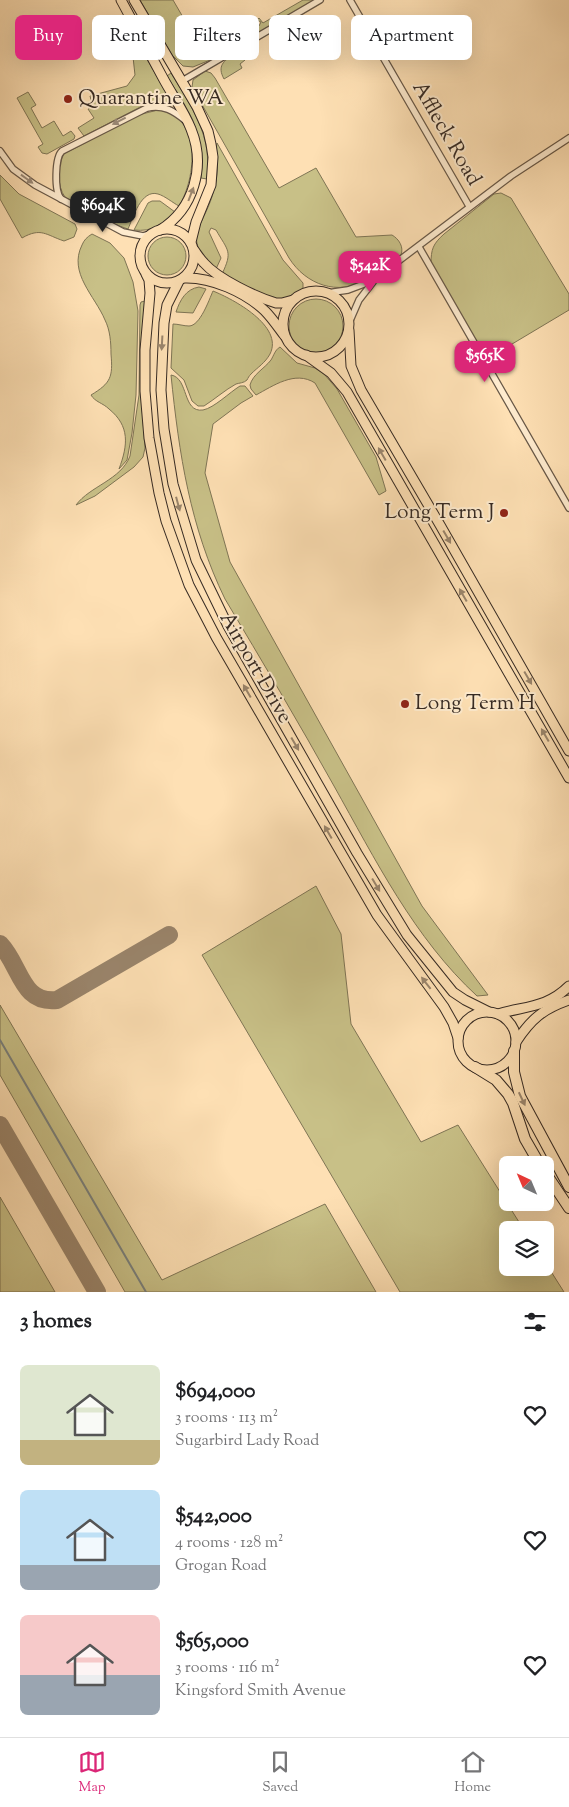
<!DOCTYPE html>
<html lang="en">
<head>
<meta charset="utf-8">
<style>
	:root { --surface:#fff; --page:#f2f2f2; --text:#202124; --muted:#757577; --line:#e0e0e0; --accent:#db2777 }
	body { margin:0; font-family:"Sorts Mill Goudy",serif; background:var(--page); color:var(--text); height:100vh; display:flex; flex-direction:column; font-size:19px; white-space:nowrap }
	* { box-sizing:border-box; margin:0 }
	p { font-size:16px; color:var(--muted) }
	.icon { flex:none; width:28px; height:28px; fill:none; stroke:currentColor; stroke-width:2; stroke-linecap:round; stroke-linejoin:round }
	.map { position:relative; height:1292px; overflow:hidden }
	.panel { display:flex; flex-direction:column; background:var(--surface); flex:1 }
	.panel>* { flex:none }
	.banner { position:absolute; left:15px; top:15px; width:540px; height:45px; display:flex; gap:10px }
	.needle { width:32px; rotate:316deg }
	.fabs { position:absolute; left:499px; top:1156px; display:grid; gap:10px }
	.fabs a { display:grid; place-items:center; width:55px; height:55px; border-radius:8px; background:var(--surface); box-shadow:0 5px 20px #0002; font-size:25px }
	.price { position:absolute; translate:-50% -42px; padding:0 11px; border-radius:10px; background:var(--accent); color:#fff; font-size:16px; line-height:32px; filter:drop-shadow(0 1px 2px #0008) }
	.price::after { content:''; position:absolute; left:50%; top:30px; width:15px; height:11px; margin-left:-8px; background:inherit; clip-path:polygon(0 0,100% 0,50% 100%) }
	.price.current { background:#222; color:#fff }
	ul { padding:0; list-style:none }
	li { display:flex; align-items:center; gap:15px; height:125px; padding:0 20px }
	li span { display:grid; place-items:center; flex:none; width:140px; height:100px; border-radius:8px; color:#555 }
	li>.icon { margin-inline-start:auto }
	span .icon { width:60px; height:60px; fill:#fffc; stroke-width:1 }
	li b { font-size:21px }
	h2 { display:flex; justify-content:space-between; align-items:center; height:60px; padding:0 20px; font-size:21px }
	.tag { padding:0 18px; border-radius:8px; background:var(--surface); box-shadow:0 5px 20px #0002; font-size:18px; line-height:45px }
	.tag.current { background:var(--accent); color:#fff }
	.tabs { display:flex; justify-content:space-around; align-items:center; height:70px; border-top:1px solid var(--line); background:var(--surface); font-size:14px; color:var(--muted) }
	.tabs a { display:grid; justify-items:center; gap:2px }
	.tabs .current { color:var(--accent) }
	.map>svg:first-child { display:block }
	.green { fill:#c8c087; stroke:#7f7555 }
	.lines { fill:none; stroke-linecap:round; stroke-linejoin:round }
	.stream { stroke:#79807d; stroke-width:2 }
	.taxiway { stroke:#9a856c; stroke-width:18 }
	.street-casing { stroke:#685847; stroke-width:8 }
	.primary-casing { stroke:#362a23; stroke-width:11 }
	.highway-casing { stroke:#362a23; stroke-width:12 }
	.street { stroke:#feebce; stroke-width:5.5 }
	.primary { stroke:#fee0b4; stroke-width:9 }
	.highway { stroke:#fee0b4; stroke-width:10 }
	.oneway { fill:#9a8a78 }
	.oneway2 { fill:#9a856c }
	.poi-dot { fill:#8f2418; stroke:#feebce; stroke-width:2 }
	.labels { text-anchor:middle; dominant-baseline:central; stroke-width:4; stroke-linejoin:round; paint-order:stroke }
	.poi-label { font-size:21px; fill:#362a23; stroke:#feebce; text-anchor:start }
	.street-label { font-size:21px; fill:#362a23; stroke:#feebce }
</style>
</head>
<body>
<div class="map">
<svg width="569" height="1292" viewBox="0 0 569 1292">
	<rect width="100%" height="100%" fill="#fee0b4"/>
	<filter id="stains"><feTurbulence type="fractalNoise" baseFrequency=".004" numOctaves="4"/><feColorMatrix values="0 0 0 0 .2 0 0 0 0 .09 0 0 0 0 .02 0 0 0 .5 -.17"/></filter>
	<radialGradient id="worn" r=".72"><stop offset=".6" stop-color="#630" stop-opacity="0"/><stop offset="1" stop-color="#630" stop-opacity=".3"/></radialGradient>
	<g class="green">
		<path d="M140,0H173L202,50L228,35L230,41L228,48L215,58L193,67L183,66L172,55Z"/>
		<path d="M303,0H314L247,39L243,37V35L256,26H259L261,22L257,20L259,18L263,23Z"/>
		<path d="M127,25L174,106L157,103L146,104L84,136L78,128L94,118L88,109L93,107L90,96L127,86L135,75L133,57L114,48L105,34Z"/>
		<path d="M235,54L241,55L245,60L240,64L242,68L224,79C217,66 223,61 235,54Z"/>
		<path d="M205,71L211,73L215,78L279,188L316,168L356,237L392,235C399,239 404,247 401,255C389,263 378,273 366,280C338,296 306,285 289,258L192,87L193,80Z"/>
		<path d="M171,73C193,109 212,135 207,179L201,178C206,138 186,108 167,76Z"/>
		<path d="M28,92L36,105L31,108L42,128L54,121L63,136L71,131L75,136L74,139L47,154L42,153L38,147L43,144L17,98Z"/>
		<path d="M158,110C203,116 196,178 179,206C173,203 165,196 158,194C141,189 133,218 128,229L114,224L65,197C57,187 57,164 64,154L138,115Z"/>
		<path d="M217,143L283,260L303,283V289C296,295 287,299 277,299C265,298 233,280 222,274C233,251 228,251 216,230L211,228L209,232L221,258L216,269C178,237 206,226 214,189C217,179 218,169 217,158C217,153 216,147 217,143Z"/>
		<path d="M0,175L19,194L75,224L77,229L74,237L64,241C46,235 41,227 22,238L0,199Z"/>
		<path d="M501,193L511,198L569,294V310L487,359L431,264C431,249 433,244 444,234L494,194Z"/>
		<path d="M152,201H160L175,212C162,225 152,232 134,230L148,203Z"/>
		<path d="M92,234L110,243L124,258L133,282L138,311L136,395L132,433L127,460L119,469C128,445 130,426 109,409C103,403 95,402 91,395C111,383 113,377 111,354C111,342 110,330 105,320C95,296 68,273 82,245C84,240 87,237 92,234Z"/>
		<circle cx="167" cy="256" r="19"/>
		<path d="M199,287L206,289L193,313L176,312C180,300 186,289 199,287Z"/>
		<path d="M213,291C233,299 284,326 270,354C265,363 258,367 251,374C249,376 248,378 247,380C244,383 239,383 236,384C225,390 215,399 204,406H198L192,401L184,380L171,368L173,324C178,324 184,326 189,326C200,326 209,300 213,291Z"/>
		<circle cx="316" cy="326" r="27"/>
		<path d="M145,301L141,352L140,380L145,448L143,457L134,467L95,496L76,505C90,486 121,480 130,456L139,395L140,305L141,302Z"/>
		<path d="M280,347L297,363L315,368L324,374L337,389L376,457L386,491L379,495L315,383C295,370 273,386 256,395L251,389L250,385C253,374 264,369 271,360C274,355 275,350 280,347Z"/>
		<path d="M171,375C189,378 182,413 203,410C214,408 230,392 240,386H245L253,396L241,403L213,424L205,473L230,562L422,906L488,995L477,996C414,938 375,859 334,786C299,723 262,661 225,599C190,527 179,454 171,375Z"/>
		<path d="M316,886L341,934L351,1024L421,1142L458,1125L524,1230H508V1268H545V1262L564,1292H400L202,955Z"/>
		<path d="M0,1005L162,1280L325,1204L376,1292H125L0,1075Z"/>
		<path d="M0,1197L55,1292H0Z"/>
	</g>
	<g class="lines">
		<path class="stream" d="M0,1040L146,1292"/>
		<g class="taxiway">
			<path d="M0,944C21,966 21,1004 57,1000L169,935"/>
			<path d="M0,1125L97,1292"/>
		</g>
		<defs>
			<g id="street">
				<path d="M350,0L469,206"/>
				<path d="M182,81L320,0"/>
				<path d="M0,151L13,169L35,185L123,232L143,236L152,233"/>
				<path d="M61,199C54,191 55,157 62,151L147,108C163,104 174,111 186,121"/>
				<path d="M419,247L569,508"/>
				<path d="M327,293L348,290L372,281L511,176L569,138"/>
				<path d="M349,323L359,300L373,282"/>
			</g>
			<g id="primary">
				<path d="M121,0C135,26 149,52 163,78C172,95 184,111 191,129C206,166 194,209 160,230"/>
				<path d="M134,0L197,107L208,131L211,144L213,157L211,185L196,222L191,242"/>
				<circle cx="167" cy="256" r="27"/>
				<path d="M194,250C197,254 200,259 204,263C218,279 256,297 276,303H282L293,300"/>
				<path d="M146,274L149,280L150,293L145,350V391L149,438L159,493L166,521L189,585L216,637L377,915L444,1007L453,1023L458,1038"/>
				<path d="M184,278C211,277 245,292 265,311C272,318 278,327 284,335"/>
				<path d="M179,281L167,305L164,323L161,390L164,429L173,484L196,560L228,626L357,853L407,935L453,992L465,1000L489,1012"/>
				<circle cx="316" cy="324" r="33"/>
				<path d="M349,330L351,366L361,390L440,525L569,751"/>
				<path d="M306,355L331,373L347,392L569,778"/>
				<circle cx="487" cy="1041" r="29"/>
				<path d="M498,1014C525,1006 547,1008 569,986"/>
				<path d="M516,1042C531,1019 543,1009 569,1000"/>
			</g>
			<g id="highway">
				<path d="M514,1051V1072L520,1096L569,1187"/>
				<path d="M475,1067L496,1080L508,1094L513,1103L525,1139L540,1165"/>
				<path d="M545,1172L569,1208"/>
			</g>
		</defs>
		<use href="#street" class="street-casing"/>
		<use href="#primary" class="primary-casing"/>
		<use href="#highway" class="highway-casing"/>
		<use href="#street" class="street"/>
		<use href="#primary" class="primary"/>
		<use href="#highway" class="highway"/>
	</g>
	<defs><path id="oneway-solid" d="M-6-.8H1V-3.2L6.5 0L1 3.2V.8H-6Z" transform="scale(1.25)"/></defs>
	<g class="oneway">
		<use href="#oneway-solid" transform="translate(119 121) rotate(153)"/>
		<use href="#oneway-solid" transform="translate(27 179) rotate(36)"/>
	</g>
	<g class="oneway2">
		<use href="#oneway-solid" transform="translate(191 194) rotate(-69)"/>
		<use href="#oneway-solid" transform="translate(162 343) rotate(93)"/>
		<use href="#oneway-solid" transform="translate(382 454) rotate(-120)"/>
		<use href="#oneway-solid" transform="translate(178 504) rotate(75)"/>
		<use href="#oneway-solid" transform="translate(447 537) rotate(60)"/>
		<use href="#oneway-solid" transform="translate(463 595) rotate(-120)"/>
		<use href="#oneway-solid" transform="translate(528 678) rotate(60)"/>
		<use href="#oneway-solid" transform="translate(247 691) rotate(-120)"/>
		<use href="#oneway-solid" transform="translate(545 735) rotate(-120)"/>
		<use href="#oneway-solid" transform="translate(295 744) rotate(60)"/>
		<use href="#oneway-solid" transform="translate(328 832) rotate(-120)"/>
		<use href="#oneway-solid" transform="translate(376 885) rotate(59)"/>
		<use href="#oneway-solid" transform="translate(426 983) rotate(-128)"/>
		<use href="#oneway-solid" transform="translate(522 1099) rotate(65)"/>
	</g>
	<g class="poi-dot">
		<circle cx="68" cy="99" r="5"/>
		<circle cx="504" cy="513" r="5"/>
		<circle cx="405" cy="704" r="5"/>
	</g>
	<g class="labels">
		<g class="poi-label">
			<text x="78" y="99">Quarantine WA</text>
			<text x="494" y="513" text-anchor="end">Long Term J</text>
			<text x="415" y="704">Long Term H</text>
		</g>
		<g class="street-label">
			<text transform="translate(446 134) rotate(60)">Affleck Road</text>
			<text transform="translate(255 668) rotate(60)">Airport Drive</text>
		</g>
	</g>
	<rect width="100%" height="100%" filter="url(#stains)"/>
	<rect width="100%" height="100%" fill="url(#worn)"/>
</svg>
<div class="fabs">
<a><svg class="needle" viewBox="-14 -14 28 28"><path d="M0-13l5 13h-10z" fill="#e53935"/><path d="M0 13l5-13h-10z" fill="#757577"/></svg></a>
<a><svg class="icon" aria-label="layers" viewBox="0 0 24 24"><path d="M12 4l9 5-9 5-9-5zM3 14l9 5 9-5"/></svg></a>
</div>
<b class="price current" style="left:103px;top:233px">$694K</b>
<b class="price" style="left:370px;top:293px">$542K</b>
<b class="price" style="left:485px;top:383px">$565K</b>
<div class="banner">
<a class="tag current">Buy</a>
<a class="tag">Rent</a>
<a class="tag">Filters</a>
<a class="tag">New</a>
<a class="tag">Apartment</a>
</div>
</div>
<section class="panel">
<h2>3 homes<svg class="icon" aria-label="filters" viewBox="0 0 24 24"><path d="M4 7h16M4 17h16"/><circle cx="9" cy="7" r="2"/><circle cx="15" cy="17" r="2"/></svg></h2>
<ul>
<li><span style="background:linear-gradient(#dfe7d0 75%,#c2b280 0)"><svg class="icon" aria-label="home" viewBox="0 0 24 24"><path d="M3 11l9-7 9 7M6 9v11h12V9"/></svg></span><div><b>$694,000</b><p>3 rooms · 113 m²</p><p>Sugarbird Lady Road</p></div><svg class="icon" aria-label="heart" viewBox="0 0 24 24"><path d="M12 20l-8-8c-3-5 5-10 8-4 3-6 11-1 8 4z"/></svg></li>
<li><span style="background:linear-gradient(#bfe0f5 75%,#9aa5b1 0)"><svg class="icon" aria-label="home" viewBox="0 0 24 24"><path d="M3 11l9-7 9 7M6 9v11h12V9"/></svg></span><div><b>$542,000</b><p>4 rooms · 128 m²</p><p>Grogan Road</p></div><svg class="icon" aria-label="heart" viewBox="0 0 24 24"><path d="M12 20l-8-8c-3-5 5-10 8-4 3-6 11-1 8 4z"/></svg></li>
<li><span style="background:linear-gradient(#f6c9c9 60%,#9aa5b1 0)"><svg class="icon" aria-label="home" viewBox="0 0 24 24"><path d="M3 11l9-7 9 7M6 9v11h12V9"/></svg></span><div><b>$565,000</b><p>3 rooms · 116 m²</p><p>Kingsford Smith Avenue</p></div><svg class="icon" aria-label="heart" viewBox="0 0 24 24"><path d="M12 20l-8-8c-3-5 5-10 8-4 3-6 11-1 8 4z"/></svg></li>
</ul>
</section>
<nav class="tabs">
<a class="current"><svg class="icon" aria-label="map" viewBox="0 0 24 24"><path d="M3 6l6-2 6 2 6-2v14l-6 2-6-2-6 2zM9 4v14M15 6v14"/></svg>Map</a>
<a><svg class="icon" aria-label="saved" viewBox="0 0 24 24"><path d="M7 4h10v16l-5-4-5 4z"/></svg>Saved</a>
<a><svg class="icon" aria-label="home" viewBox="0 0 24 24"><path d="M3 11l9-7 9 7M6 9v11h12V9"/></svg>Home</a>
</nav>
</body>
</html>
